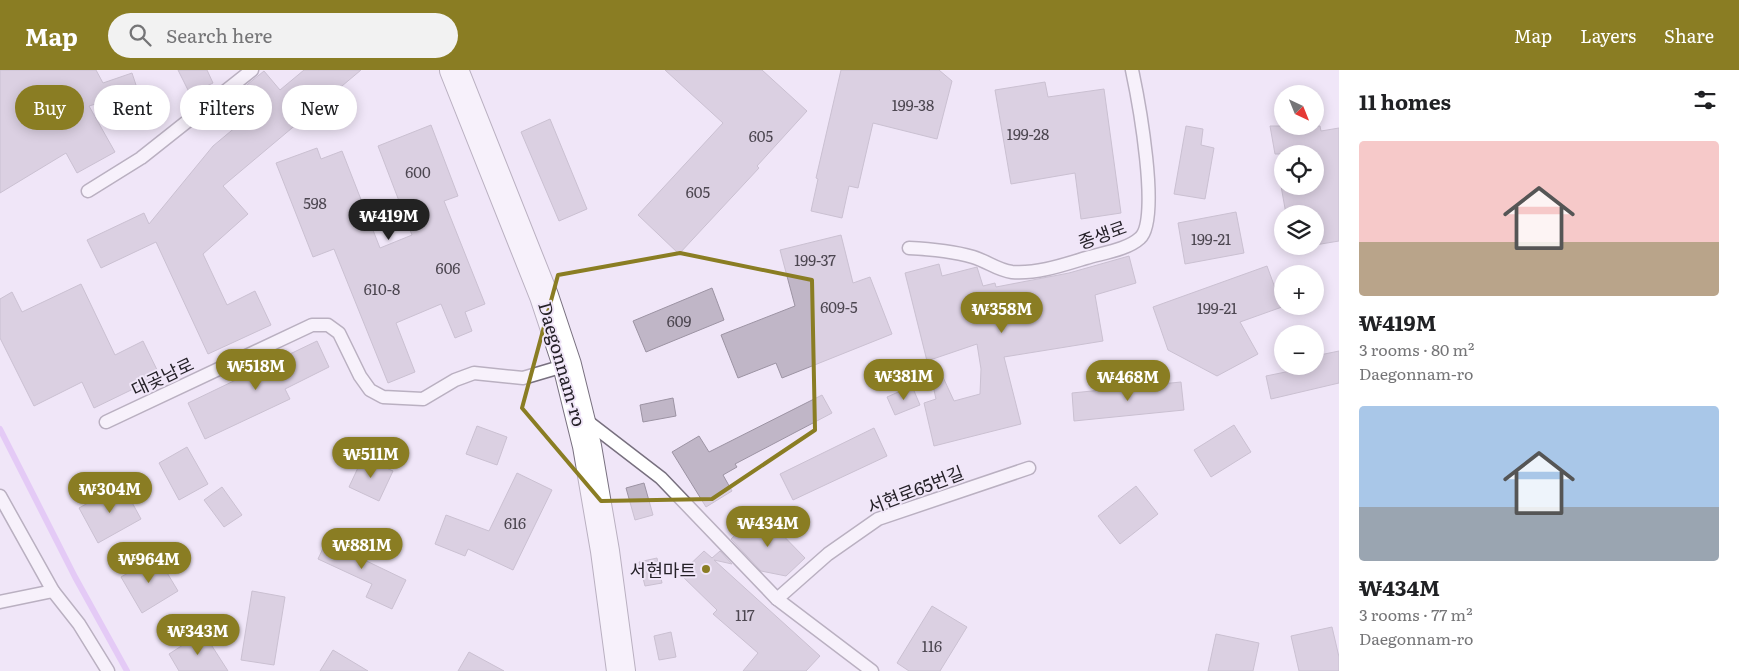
<!DOCTYPE html>
<html lang="en">
<head>
<meta charset="utf-8">
<style>
	:root { --surface:#fff; --page:#f2f2f2; --text:#202124; --muted:#757577; --accent:#8a7d23 }
	body { margin:0; font-family:Literata,"Noto Sans KR",serif; background:var(--page); color:var(--text); height:100vh; display:flex; flex-direction:column; font-size:19px; white-space:nowrap }
	* { box-sizing:border-box; margin:0 }
	p { font-size:16px; color:var(--muted) }
	.icon { flex:none; width:28px; height:28px; fill:none; stroke:currentColor; stroke-width:2; stroke-linecap:round; stroke-linejoin:round }
	.map { position:relative; flex:1; overflow:hidden }
	.side { display:flex; flex-direction:column; background:var(--surface); width:400px }
	.side>* { flex:none }
	.guide { position:absolute; left:15px; top:15px; width:475px; height:45px; display:flex; gap:10px }
	.needle { width:32px; rotate:137deg }
	.controls { position:absolute; left:1274px; top:15px; display:grid; gap:10px }
	.controls a { display:grid; place-items:center; width:50px; height:50px; border-radius:50%; background:var(--surface); box-shadow:0 2px 12px #0003; font-size:25px }
	.price { position:absolute; translate:-50% -42px; padding:0 11px; border-radius:18px; background:var(--accent); color:#fff; font-size:16px; line-height:32px; filter:drop-shadow(0 1px 2px #0008) }
	.price::after { content:''; position:absolute; left:50%; top:30px; width:15px; height:11px; margin-left:-8px; background:inherit; clip-path:polygon(0 0,100% 0,50% 100%) }
	.price.selected { background:#222; color:#fff }
	ul { padding:0; list-style:none }
	li { display:grid; align-content:center; gap:10px; height:265px; padding:0 20px }
	li span { display:grid; place-items:center; height:155px; border-radius:5px; color:#555 }
	li>.icon { margin-inline-start:auto }
	span .icon { width:90px; height:90px; fill:#fffc; stroke-width:1 }
	li b { font-size:21px }
	h2 { display:flex; justify-content:space-between; align-items:center; height:60px; padding:0 20px; font-size:21px }
	.tag { padding:0 18px; border-radius:22px; background:var(--surface); box-shadow:0 2px 12px #0003; font-size:18px; line-height:45px }
	.tag.selected { background:var(--accent); color:#fff }
	header { display:flex; align-items:center; gap:30px; box-sizing:border-box; height:70px; padding:0 25px; background:var(--accent); color:#fff }
	header strong { font-size:24px }
	nav { display:flex; gap:28px; margin-inline-start:auto; font-size:18px }
	.search { width:350px; height:45px; background:var(--page); display:flex; align-items:center; gap:12px; box-sizing:border-box; padding:0 18px; border-radius:28px; color:var(--muted); font-size:19px }
	main { display:flex; flex:1; min-height:0 }
	.map>svg:first-child { display:block }
	.lines { fill:none; stroke-linecap:round; stroke-linejoin:round }
	.stream { stroke:#d5a9f4; stroke-width:6 }
	.building { fill:#c0b6c7; stroke:#9c93a3 }
	.service-casing { stroke:#78707f; stroke-width:15 }
	.tertiary-casing { stroke:#78707f; stroke-width:30 }
	.service { stroke:#fff; stroke-width:12 }
	.tertiary { stroke:#fff; stroke-width:28 }
	.marked { fill:none; stroke:#8a7d23; stroke-width:4; stroke-linejoin:round }
	.poi-dot { fill:#8a7d23; stroke:#f0e6f8; stroke-width:2 }
	.labels { text-anchor:middle; dominant-baseline:central; stroke-width:4; stroke-linejoin:round; paint-order:stroke }
	.number-label { font-size:15px; fill:#4c4650 }
	.street-label { font-size:18px; fill:#252128; stroke:#f0e6f8 }
	.poi-label { font-size:18px; fill:#252128; stroke:#f0e6f8; text-anchor:end }
</style>
</head>
<body>
<header>
<strong>Map</strong>
<div class="search"><svg class="icon" aria-label="search" viewBox="0 0 24 24"><circle cx="10" cy="10" r="6"/><path d="M15 15l6 6"/></svg>Search here</div>
<nav><a>Map</a><a>Layers</a><a>Share</a></nav>
</header>
<main>
<div class="map">
<svg width="1339" height="601" viewBox="0 0 1339 601">
	<rect width="100%" height="100%" fill="#f0e6f8"/>
	<g class="lines">
		<path class="stream" d="M0,359L75,507L127,601"/>
	</g>
	<g class="building">
		<path d="M0,0H96L103,13L132,3L138,21L89,36L115,82L77,103L66,83L0,123Z"/>
		<path d="M178,0H207L213,13L190,24Z"/>
		<path d="M304,0H361L223,116L248,144L203,184L227,235L255,221L271,255L208,284L156,172L101,198L87,170L144,143L149,154L213,76L249,46L232,27L264,1L280,20Z"/>
		<path d="M665,0H762L807,41L757,96L759,98L679,184L638,145L723,53Z"/>
		<path d="M841,0H939L952,11L937,69L873,53L858,118L849,116L842,148L811,141L818,109L816,108Z"/>
		<path d="M1045,12L1048,27L1104,19L1121,143L1081,149L1075,103L1011,114L995,20Z"/>
		<path d="M550,49L587,139L559,151L521,62Z"/>
		<path d="M431,55L458,126L444,131L485,234L465,242L472,261L455,268L441,234L396,253L415,302L388,313L334,179L313,187L276,93L317,78L321,89L342,81L380,178L412,165L378,76Z"/>
		<path d="M1186,56L1203,59L1201,75L1214,78L1205,129L1174,124Z"/>
		<path d="M1270,56H1320L1321,61L1339,58V171L1315,175V144H1286L1281,116H1315V84H1275Z"/>
		<path d="M1236,142L1244,183L1185,194L1178,153Z"/>
		<path d="M841,165L853,213L870,207L892,264L782,308L776,293L738,308L721,265L795,236L780,180Z"/>
		<path d="M1129,186L1136,213L1095,225L1103,271L1004,287L1021,354L934,376L924,333L936,329L928,294L936,292L954,331L980,324L981,299L977,274L927,291L905,203L939,194L942,206L977,197L983,216L995,213L996,217L1069,203Z"/>
		<path d="M1267,196L1282,237L1240,252L1258,284L1217,306L1168,280L1153,237Z"/>
		<path d="M81,214L115,285L143,271L160,306L94,338L82,312L34,336L0,268V229L12,222L22,242Z"/>
		<path d="M712,218L724,250L646,282L633,251Z"/>
		<path d="M317,271L329,297L285,319L290,329L205,369L188,333Z"/>
		<path d="M1339,281V313L1271,329L1266,306L1315,296V286Z"/>
		<path d="M1181,312L1184,340L1074,351L1072,323Z"/>
		<path d="M912,316L920,335L895,345L887,327Z"/>
		<path d="M822,325L832,343L735,394L737,397L723,405L732,421L706,437L672,382L699,366L709,382Z"/>
		<path d="M673,328L676,346L643,352L640,335Z"/>
		<path d="M1234,355L1251,382L1211,407L1194,380Z"/>
		<path d="M477,356L507,367L497,395L466,384Z"/>
		<path d="M874,358L887,386L793,430L780,404Z"/>
		<path d="M187,377L208,414L179,430L159,393Z"/>
		<path d="M363,387L393,401L379,431L349,417Z"/>
		<path d="M517,403L552,420L513,500L468,479L465,486L435,474L446,445L489,461Z"/>
		<path d="M644,413L653,445L635,450L626,418Z"/>
		<path d="M122,414L141,449L98,473L79,438Z"/>
		<path d="M1136,416L1158,444L1120,474L1098,446Z"/>
		<path d="M222,417L242,445L224,457L204,430Z"/>
		<path d="M753,448L769,451L805,488L786,506L761,501L731,469Z"/>
		<path d="M331,461L359,474L354,485L406,510L392,539L366,527L372,514L318,489Z"/>
		<path d="M704,481L712,488L720,481L732,494L714,490L820,586L806,601H743L758,583L713,544L717,540L680,504Z"/>
		<path d="M157,486L178,521L142,543L121,507Z"/>
		<path d="M657,488L662,513L645,516L639,492Z"/>
		<path d="M252,521L285,527L274,595L241,590Z"/>
		<path d="M932,536L967,557L940,601H909L897,593Z"/>
		<path d="M1332,557L1339,587V601H1299L1291,566Z"/>
		<path d="M203,562L228,601H179L169,584Z"/>
		<path d="M671,562L676,587L659,590L654,566Z"/>
		<path d="M1216,564L1259,573L1253,601H1208Z"/>
		<path d="M333,580L368,601H320Z"/>
		<path d="M469,582L504,601H458Z"/>
	</g>
	<g class="lines">
		<defs>
			<g id="service">
				<path d="M88,121L141,88L252,0"/>
				<path d="M909,178C931,179 952,181 973,187C987,191 997,200 1012,202C1037,204 1063,195 1086,188C1102,183 1127,180 1140,168C1161,150 1138,28 1132,0"/>
				<path d="M583,348L661,408L777,529L872,601"/>
				<path d="M106,352L312,255H328L339,263L360,306L370,320L383,327L423,329L455,310L474,303L523,308L567,295"/>
				<path d="M0,426L53,521"/>
				<path d="M777,529L828,484L878,449L1029,398"/>
				<path d="M0,532L53,521L79,554L108,601"/>
			</g>
			<path id="tertiary" d="M454,0L544,226L567,295L587,376L605,481L621,601"/>
		</defs>
		<use href="#service" class="service-casing"/>
		<use href="#tertiary" class="tertiary-casing"/>
		<use href="#service" class="service"/>
		<use href="#tertiary" class="tertiary"/>
	</g>
	<path d="M0 0H1339V601H0ZM680,183L812,210L815,360L712,429L601,431L522,338L558,205Z" fill="#f0e6f8" fill-opacity=".55" fill-rule="evenodd"/>
	<path class="marked" d="M680,183L812,210L815,360L712,429L601,431L522,338L558,205Z"/>
	<circle class="poi-dot" cx="706" cy="499" r="5"/>
	<g class="labels">
		<g class="number-label">
			<text x="913" y="34">199-38</text>
			<text x="1028" y="63">199-28</text>
			<text x="761" y="65">605</text>
			<text x="418" y="101">600</text>
			<text x="698" y="121">605</text>
			<text x="315" y="132">598</text>
			<text x="1211" y="168">199-21</text>
			<text x="815" y="189">199-37</text>
			<text x="448" y="197">606</text>
			<text x="382" y="218">610-8</text>
			<text x="839" y="236">609-5</text>
			<text x="1217" y="237">199-21</text>
			<text x="679" y="250">609</text>
			<text x="515" y="452">616</text>
			<text x="745" y="544">117</text>
			<text x="932" y="575">116</text>
		</g>
		<g class="street-label">
			<text transform="translate(1102 164) rotate(-20)">종생로</text>
			<text transform="translate(563 294) rotate(74)">Daegonnam-ro</text>
			<text transform="translate(162 306) rotate(-25)">대곶남로</text>
			<text transform="translate(915 419) rotate(-21)">서현로65번길</text>
		</g>
		<g class="poi-label">
			<text x="696" y="499">서현마트</text>
		</g>
	</g>
</svg>
<div class="controls">
<a><svg class="needle" viewBox="-14 -14 28 28"><path d="M0-13l5 13h-10z" fill="#e53935"/><path d="M0 13l5-13h-10z" fill="#757577"/></svg></a>
<a><svg class="icon" aria-label="locate" viewBox="0 0 24 24"><circle cx="12" cy="12" r="6"/><path d="M12 2v4M12 18v4M2 12h4M18 12h4"/></svg></a>
<a><svg class="icon" aria-label="layers" viewBox="0 0 24 24"><path d="M12 4l9 5-9 5-9-5zM3 14l9 5 9-5"/></svg></a>
<a>+</a>
<a>−</a>
</div>
<b class="price selected" style="left:389px;top:171px">₩419M</b>
<b class="price" style="left:1002px;top:264px">₩358M</b>
<b class="price" style="left:256px;top:321px">₩518M</b>
<b class="price" style="left:904px;top:331px">₩381M</b>
<b class="price" style="left:1128px;top:332px">₩468M</b>
<b class="price" style="left:371px;top:409px">₩511M</b>
<b class="price" style="left:110px;top:444px">₩304M</b>
<b class="price" style="left:768px;top:478px">₩434M</b>
<b class="price" style="left:362px;top:500px">₩881M</b>
<b class="price" style="left:149px;top:514px">₩964M</b>
<b class="price" style="left:198px;top:586px">₩343M</b>
<div class="guide">
<a class="tag selected">Buy</a>
<a class="tag">Rent</a>
<a class="tag">Filters</a>
<a class="tag">New</a>
</div>
</div>
<section class="side">
<h2>11 homes<svg class="icon" aria-label="filters" viewBox="0 0 24 24"><path d="M4 7h16M4 17h16"/><circle cx="9" cy="7" r="2"/><circle cx="15" cy="17" r="2"/></svg></h2>
<ul>
<li><span style="background:linear-gradient(#f6c9c9 65%,#b9a48a 0)"><svg class="icon" aria-label="home" viewBox="0 0 24 24"><path d="M3 11l9-7 9 7M6 9v11h12V9"/></svg></span><div><b>₩419M</b><p>3 rooms · 80 m²</p><p>Daegonnam-ro</p></div></li>
<li><span style="background:linear-gradient(#a9c7e8 65%,#9aa5b1 0)"><svg class="icon" aria-label="home" viewBox="0 0 24 24"><path d="M3 11l9-7 9 7M6 9v11h12V9"/></svg></span><div><b>₩434M</b><p>3 rooms · 77 m²</p><p>Daegonnam-ro</p></div></li>
</ul>
</section>
</main>
</body>
</html>
